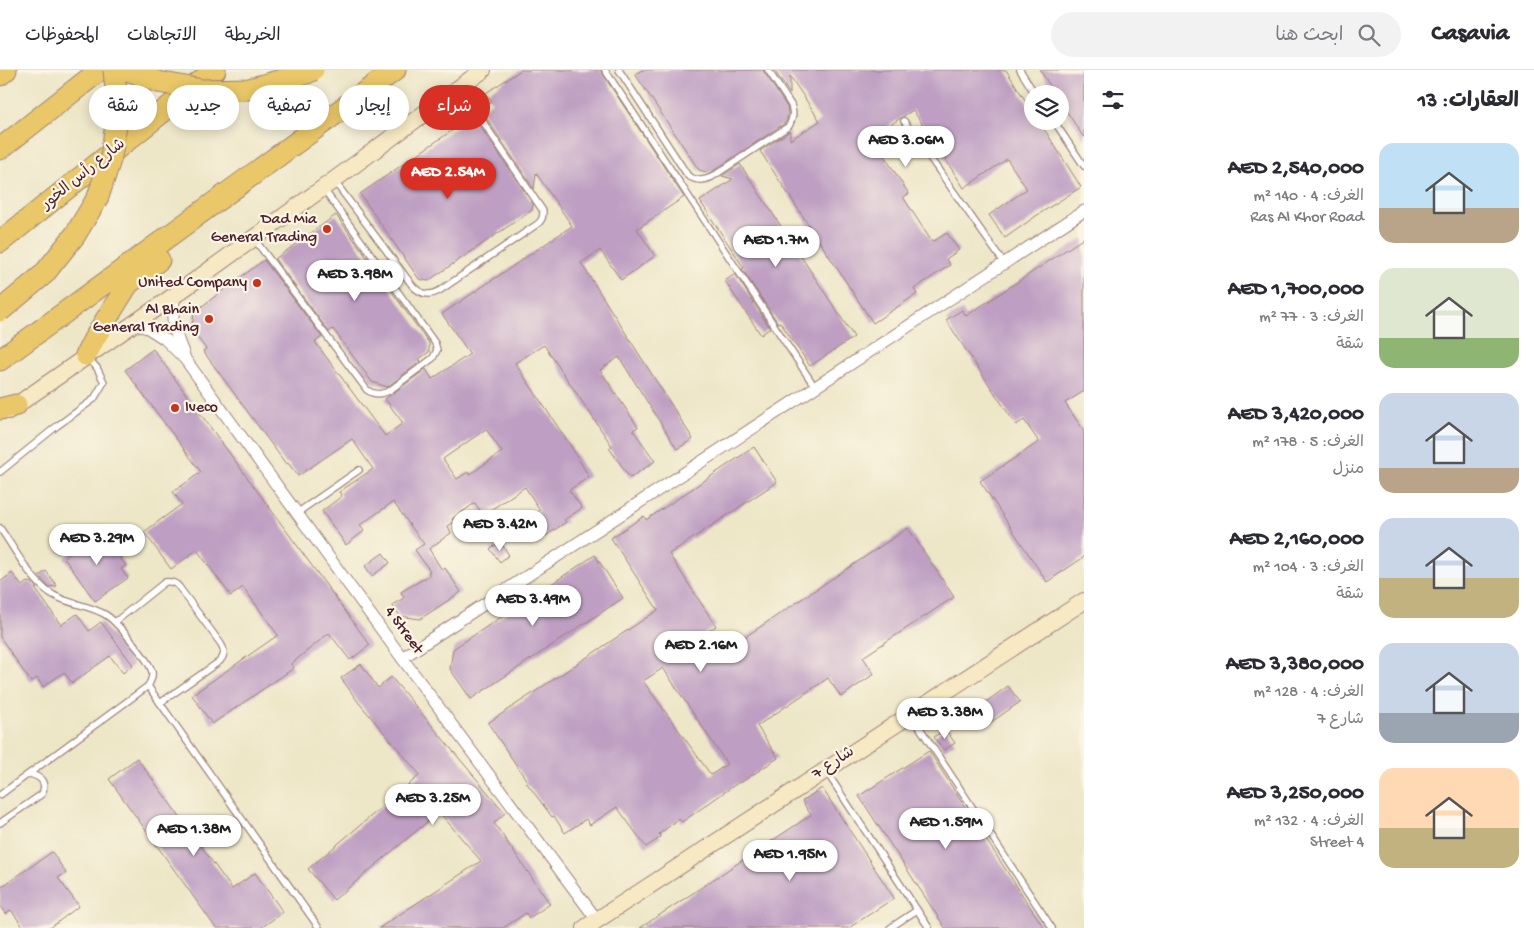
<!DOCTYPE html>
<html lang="ar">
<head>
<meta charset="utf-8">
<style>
	:root { --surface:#fff; --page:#f2f2f3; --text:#2b2b33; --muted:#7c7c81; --line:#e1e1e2; --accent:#d93025 }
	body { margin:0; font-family:"Gochi Hand","Playpen Sans Arabic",sans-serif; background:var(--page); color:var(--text); direction:rtl; height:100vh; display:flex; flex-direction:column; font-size:19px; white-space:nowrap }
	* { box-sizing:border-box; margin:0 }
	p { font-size:16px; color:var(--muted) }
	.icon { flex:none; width:28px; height:28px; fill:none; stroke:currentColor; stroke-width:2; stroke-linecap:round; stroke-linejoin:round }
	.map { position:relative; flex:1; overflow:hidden; direction:ltr }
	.side { display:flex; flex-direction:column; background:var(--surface); width:450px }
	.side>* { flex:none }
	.top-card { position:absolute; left:15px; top:15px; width:475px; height:45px; direction:rtl; display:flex; gap:10px }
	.fabs { position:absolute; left:1024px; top:15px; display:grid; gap:10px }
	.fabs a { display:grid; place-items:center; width:45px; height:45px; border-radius:50%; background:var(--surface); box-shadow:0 2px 12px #0003; font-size:25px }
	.price { position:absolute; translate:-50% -42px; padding:0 11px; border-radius:18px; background:#fff; color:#222; font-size:16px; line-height:32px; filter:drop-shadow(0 1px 2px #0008) }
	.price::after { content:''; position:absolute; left:50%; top:30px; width:15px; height:11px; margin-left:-8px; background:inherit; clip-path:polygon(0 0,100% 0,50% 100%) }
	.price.active { background:var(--accent); color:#fff }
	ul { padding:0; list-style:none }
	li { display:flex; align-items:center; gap:15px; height:125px; padding:0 15px }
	li span { display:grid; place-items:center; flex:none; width:140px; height:100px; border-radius:15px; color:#555 }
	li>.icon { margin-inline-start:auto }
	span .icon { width:60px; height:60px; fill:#fffc; stroke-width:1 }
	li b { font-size:21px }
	h2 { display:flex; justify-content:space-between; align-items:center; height:60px; padding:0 15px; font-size:21px }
	.tag { padding:0 18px; border-radius:22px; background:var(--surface); box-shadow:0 2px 12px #0003; font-size:18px; line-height:45px }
	.tag.active { background:var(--accent); color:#fff }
	header { display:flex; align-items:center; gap:30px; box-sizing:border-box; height:70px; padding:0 25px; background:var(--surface); border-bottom:1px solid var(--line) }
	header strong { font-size:24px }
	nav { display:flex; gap:28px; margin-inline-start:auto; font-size:18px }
	.search { width:350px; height:45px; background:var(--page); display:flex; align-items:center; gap:12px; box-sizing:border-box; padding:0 18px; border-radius:28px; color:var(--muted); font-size:19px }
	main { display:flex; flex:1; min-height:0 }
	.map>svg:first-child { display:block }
	.building { fill:#be9ec2; fill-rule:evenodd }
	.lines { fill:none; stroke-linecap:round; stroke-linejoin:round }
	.lane-casing { stroke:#9c8279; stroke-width:8 }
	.street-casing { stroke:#9c8279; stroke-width:13 }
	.secondary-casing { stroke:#9c8279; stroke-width:18 }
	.highway-casing { stroke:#9c8279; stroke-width:23 }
	.lane { stroke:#fff; stroke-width:5.5 }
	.street { stroke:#fff; stroke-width:11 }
	.secondary { stroke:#f7e9c3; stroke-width:16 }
	.highway { stroke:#eac769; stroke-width:21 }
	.highway-bridge-casing { stroke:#9c8279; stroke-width:23; stroke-linecap:butt }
	.highway-bridge { stroke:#eac769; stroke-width:21 }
	.poi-dot { fill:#c8321e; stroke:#fcf5e5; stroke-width:2 }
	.labels { text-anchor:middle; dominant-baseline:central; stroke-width:4.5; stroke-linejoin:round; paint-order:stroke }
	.street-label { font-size:16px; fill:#4a1f2b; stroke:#fcf5e5 }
	.poi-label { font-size:16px; fill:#4a1f2b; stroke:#fcf5e5; text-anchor:end }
</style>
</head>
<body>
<header>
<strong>Casavia</strong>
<div class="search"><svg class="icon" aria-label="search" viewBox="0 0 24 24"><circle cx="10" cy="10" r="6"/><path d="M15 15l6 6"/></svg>ابحث هنا</div>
<nav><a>الخريطة</a><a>الاتجاهات</a><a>المحفوظات</a></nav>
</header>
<main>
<section class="side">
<h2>العقارات: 13<svg class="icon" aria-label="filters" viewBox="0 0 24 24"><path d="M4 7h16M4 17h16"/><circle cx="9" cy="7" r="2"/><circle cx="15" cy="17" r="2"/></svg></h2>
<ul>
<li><span style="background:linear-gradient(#bfe0f5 65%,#b9a48a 0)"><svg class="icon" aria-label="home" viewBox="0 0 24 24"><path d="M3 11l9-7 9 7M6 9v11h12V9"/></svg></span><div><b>AED 2,540,000</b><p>الغرف: 4 · 140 m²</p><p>Ras Al Khor Road</p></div></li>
<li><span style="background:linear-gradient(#dfe7d0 70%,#8fb573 0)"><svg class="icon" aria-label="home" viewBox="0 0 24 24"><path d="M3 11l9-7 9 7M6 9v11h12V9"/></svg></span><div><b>AED 1,700,000</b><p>الغرف: 3 · 77 m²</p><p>شقة</p></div></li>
<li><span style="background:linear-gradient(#c9d6e8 75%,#b9a48a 0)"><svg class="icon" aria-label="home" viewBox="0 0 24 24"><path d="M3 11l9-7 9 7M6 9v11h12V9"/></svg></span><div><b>AED 3,420,000</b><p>الغرف: 5 · 178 m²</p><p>منزل</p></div></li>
<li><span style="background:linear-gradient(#c9d6e8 60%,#c2b280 0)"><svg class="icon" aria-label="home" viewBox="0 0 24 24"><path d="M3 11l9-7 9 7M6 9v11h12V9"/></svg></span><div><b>AED 2,160,000</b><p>الغرف: 3 · 104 m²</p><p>شقة</p></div></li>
<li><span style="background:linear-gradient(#c9d6e8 70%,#9aa5b1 0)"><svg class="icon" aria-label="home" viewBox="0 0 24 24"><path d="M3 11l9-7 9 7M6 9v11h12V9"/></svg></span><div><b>AED 3,380,000</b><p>الغرف: 4 · 128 m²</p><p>شارع 7</p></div></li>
<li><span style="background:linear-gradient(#ffd9b3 60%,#c2b280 0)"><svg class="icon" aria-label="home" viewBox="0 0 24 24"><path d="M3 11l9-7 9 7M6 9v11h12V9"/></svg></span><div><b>AED 3,250,000</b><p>الغرف: 4 · 132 m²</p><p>4 Street</p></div></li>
</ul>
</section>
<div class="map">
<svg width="1084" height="858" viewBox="0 0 1084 858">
	<rect width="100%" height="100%" fill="#fcf5e5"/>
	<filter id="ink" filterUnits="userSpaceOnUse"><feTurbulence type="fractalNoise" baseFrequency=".02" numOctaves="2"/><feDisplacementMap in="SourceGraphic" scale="10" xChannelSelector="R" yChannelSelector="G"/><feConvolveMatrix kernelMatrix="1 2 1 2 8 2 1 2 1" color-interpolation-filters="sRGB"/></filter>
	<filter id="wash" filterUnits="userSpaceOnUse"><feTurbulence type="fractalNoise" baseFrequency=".0096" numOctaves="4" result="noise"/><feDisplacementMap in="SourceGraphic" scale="20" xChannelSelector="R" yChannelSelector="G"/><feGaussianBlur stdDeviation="1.12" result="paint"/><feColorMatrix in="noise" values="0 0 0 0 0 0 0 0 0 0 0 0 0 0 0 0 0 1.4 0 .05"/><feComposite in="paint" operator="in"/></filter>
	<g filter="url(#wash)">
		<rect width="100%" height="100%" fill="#ede6c7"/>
		<g id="blocks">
			<g class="building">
				<path d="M521,0H600L684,127L637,159L655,186L621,210L600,180L581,193L693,369L677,379L619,287L600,300L638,357L633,360L655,391L630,408L609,378L612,376L544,275L515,293L572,378L589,407L569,420L582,438L564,450L566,452L546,466L532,446L540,440L525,417L483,445L475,433L452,449L454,452L448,456L451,463L429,479L442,500L445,498L461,522L420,549L400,546L392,535L404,528L401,522L430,505L428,502L430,501L415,480L424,474L393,432L360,455L364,461L346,475L322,441L342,426L339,422L373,399L352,369L298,406L288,393L286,394L203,281L206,279L192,260L194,242L264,190L322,267L315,272L385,366L403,353L385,329L426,299L432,309L470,284L442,244L572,156L536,103L534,119L481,40L492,32L486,23ZM486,359L502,382L469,405L468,402L457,409L443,389Z"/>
				<path d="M642,0H763L787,37L788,43L787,49L785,53L710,103L699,100L635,4Z"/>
				<path d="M774,0H1006L1032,41V51H1039L1081,117L1036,146L1005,168L989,145L1027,119L1007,89L964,118L913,40L902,47L872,67L909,124L903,127L932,172L947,163L959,180L946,189L950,195L914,219L917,224L873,253L760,81L790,61V70L820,51L790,6V24Z"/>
				<path d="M1040,0H1084V68L1060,31V24H1055Z"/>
				<path d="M473,46L533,134L532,140L428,211L419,209L360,124Z"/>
				<path d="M740,94L854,267L810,296L780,252L778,253L742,199L744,198L700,131L733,109L722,106Z"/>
				<path d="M336,145L429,273V282L419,289L421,291L387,317L372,312L333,259L329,262L275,189Z"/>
				<path d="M1084,168V321L1065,333L1084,361V487L1047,512L980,411L1039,372L1024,350L1016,355L946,250L962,240L966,246Z"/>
				<path d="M735,204L770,258L761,265L725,211Z"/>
				<path d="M153,279L370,575L350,590L329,563L291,594L294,598L212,654L192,625L278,565L243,517L231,526L197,480L171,499L144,462L182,434L173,422L201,402L125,300Z"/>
				<path d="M754,377L777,412L669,484L716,556L698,568L712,589L908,458L954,527L863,587L874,604L841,627L828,608L757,656L778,688L740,713L739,712L682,752L679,749L659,764L661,767L646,777L617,737L590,755L586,749L565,763L554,746L552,747L526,712L527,711L488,653L658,540L611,468L644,446L646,450ZM663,598L727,694L711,705L643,611Z"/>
				<path d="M101,461L126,496L121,499L128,508L95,531L64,488Z"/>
				<path d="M500,472L509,485L500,492L490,479Z"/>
				<path d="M383,483L390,493L372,506L365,496Z"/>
				<path d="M595,485L623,528L471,629L450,599L453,579Z"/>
				<path d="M46,501L57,516L49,517L39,506Z"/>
				<path d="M12,503L22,516L27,512L29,513L31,512L37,518H35L61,555L77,544L89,561L101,552L133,595L123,603L110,586L72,613L64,602L43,617L37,608L31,612L0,567V512Z"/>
				<path d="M361,594L378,618L391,607L505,743L494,753L550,834L529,848L526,843L503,858H379L481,791L439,742L334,830L308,799L420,705L359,633L341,608Z"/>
				<path d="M1008,616L1020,632L990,653L979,637Z"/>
				<path d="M945,659L955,673L944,680L934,667Z"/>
				<path d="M929,681L983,765L1044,858H945L940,850L859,726Z"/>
				<path d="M137,688L232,819L255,803L283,842L261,858H216L109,709Z"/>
				<path d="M822,718L894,828L849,858H640L811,745L802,731Z"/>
				<path d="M52,782L66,803L58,808L79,836L50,858H24L11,840L6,844L0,836V818Z"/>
			</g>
		</g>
	</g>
	<g filter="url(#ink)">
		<use href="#blocks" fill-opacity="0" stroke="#9c8279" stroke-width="1"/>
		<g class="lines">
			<defs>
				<g id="lane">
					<path d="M605,0L815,317"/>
					<path d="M619,0L688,106C697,111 703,111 712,107L789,56C793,48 794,43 791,35L768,0"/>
					<path d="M1020,0L1035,24"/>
					<path d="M904,51L1004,193"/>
					<path d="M1054,51L1084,96"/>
					<path d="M335,112L412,215C420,224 428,227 439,221L536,155C542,151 543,148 543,141L461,19"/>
					<path d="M255,170L367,320C374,325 381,325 389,321L433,288L437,280L435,273L323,118"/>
					<path d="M0,402L57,356L94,329L104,312L97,298L89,289"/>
					<path d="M297,443L359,400"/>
					<path d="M0,458C14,478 28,505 46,520C63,534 88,534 106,545C116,551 150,591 152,602C153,607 151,611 148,616L0,725"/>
					<path d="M115,552L165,512C171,511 175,512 179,517L221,574C225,581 225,585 220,591L160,633"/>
					<path d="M148,616L319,858"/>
					<path d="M912,646L1052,858"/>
					<path d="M826,701L929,858"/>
					<path d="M0,753L42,724C47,712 41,707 30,704"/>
					<path d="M890,858L917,840"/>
				</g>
				<g id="street">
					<path d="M175,225C170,251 174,261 184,285"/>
					<path d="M132,254L148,258L165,269L185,289L402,588L597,850"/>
					<path d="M402,588L1084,141"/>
				</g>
				<g id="secondary">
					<path d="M8,341L175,225L334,110L483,0"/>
					<path d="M585,858L1084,531"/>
				</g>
				<g id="highway">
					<path d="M0,5L6,0"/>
					<path d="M0,79L100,0"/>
					<path d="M0,172L215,0"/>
					<path d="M86,285L94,269L128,214L159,190"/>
					<path d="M0,290L395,0"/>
					<path d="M0,339L16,335"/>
				</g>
			</defs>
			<use href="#lane" class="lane-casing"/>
			<use href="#street" class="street-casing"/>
			<use href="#secondary" class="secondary-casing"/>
			<use href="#highway" class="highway-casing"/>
			<use href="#lane" class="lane"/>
			<use href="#street" class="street"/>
			<use href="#secondary" class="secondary"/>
			<use href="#highway" class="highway"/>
			<defs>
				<g id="highway-bridge">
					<path d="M128,0L158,12L202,20L249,19L307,3L313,0"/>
					<path d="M0,241L44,204L75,165L98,127L111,87L118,41L114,0"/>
				</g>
			</defs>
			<use href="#highway-bridge" class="highway-bridge-casing"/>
			<use href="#highway-bridge" class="highway-bridge"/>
		</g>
	</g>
	<g class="poi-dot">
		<circle cx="327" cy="159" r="5"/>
		<circle cx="257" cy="213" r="5"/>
		<circle cx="209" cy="249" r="5"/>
		<circle cx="175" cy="338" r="5"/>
	</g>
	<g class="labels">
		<g class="street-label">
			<text transform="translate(84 105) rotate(-39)">شارع رأس الخور</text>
			<text transform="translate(403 561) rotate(54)">4 Street</text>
			<text transform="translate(834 694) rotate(-33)">شارع 7</text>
		</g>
		<g class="poi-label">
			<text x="317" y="150">Dad Mia<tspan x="317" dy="18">General Trading</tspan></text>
			<text x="247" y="213">United Company</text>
			<text x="199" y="240">Al Bhain<tspan x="199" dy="18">General Trading</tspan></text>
			<text x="185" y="338" text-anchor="start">Iveco</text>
		</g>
	</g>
</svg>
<div class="fabs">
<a><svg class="icon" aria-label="layers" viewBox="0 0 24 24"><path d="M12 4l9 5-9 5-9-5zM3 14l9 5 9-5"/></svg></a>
</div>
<b class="price" style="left:906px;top:98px">AED 3.06M</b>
<b class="price active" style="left:448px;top:130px">AED 2.54M</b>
<b class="price" style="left:776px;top:198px">AED 1.7M</b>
<b class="price" style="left:355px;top:232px">AED 3.98M</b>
<b class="price" style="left:500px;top:482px">AED 3.42M</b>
<b class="price" style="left:97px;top:496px">AED 3.29M</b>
<b class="price" style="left:533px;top:557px">AED 3.49M</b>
<b class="price" style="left:701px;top:603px">AED 2.16M</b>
<b class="price" style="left:945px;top:670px">AED 3.38M</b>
<b class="price" style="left:433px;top:756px">AED 3.25M</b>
<b class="price" style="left:946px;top:780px">AED 1.59M</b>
<b class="price" style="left:194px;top:787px">AED 1.38M</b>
<b class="price" style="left:790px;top:812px">AED 1.95M</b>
<div class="top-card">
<a class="tag active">شراء</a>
<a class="tag">إيجار</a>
<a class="tag">تصفية</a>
<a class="tag">جديد</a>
<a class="tag">شقة</a>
</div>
</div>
</main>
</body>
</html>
